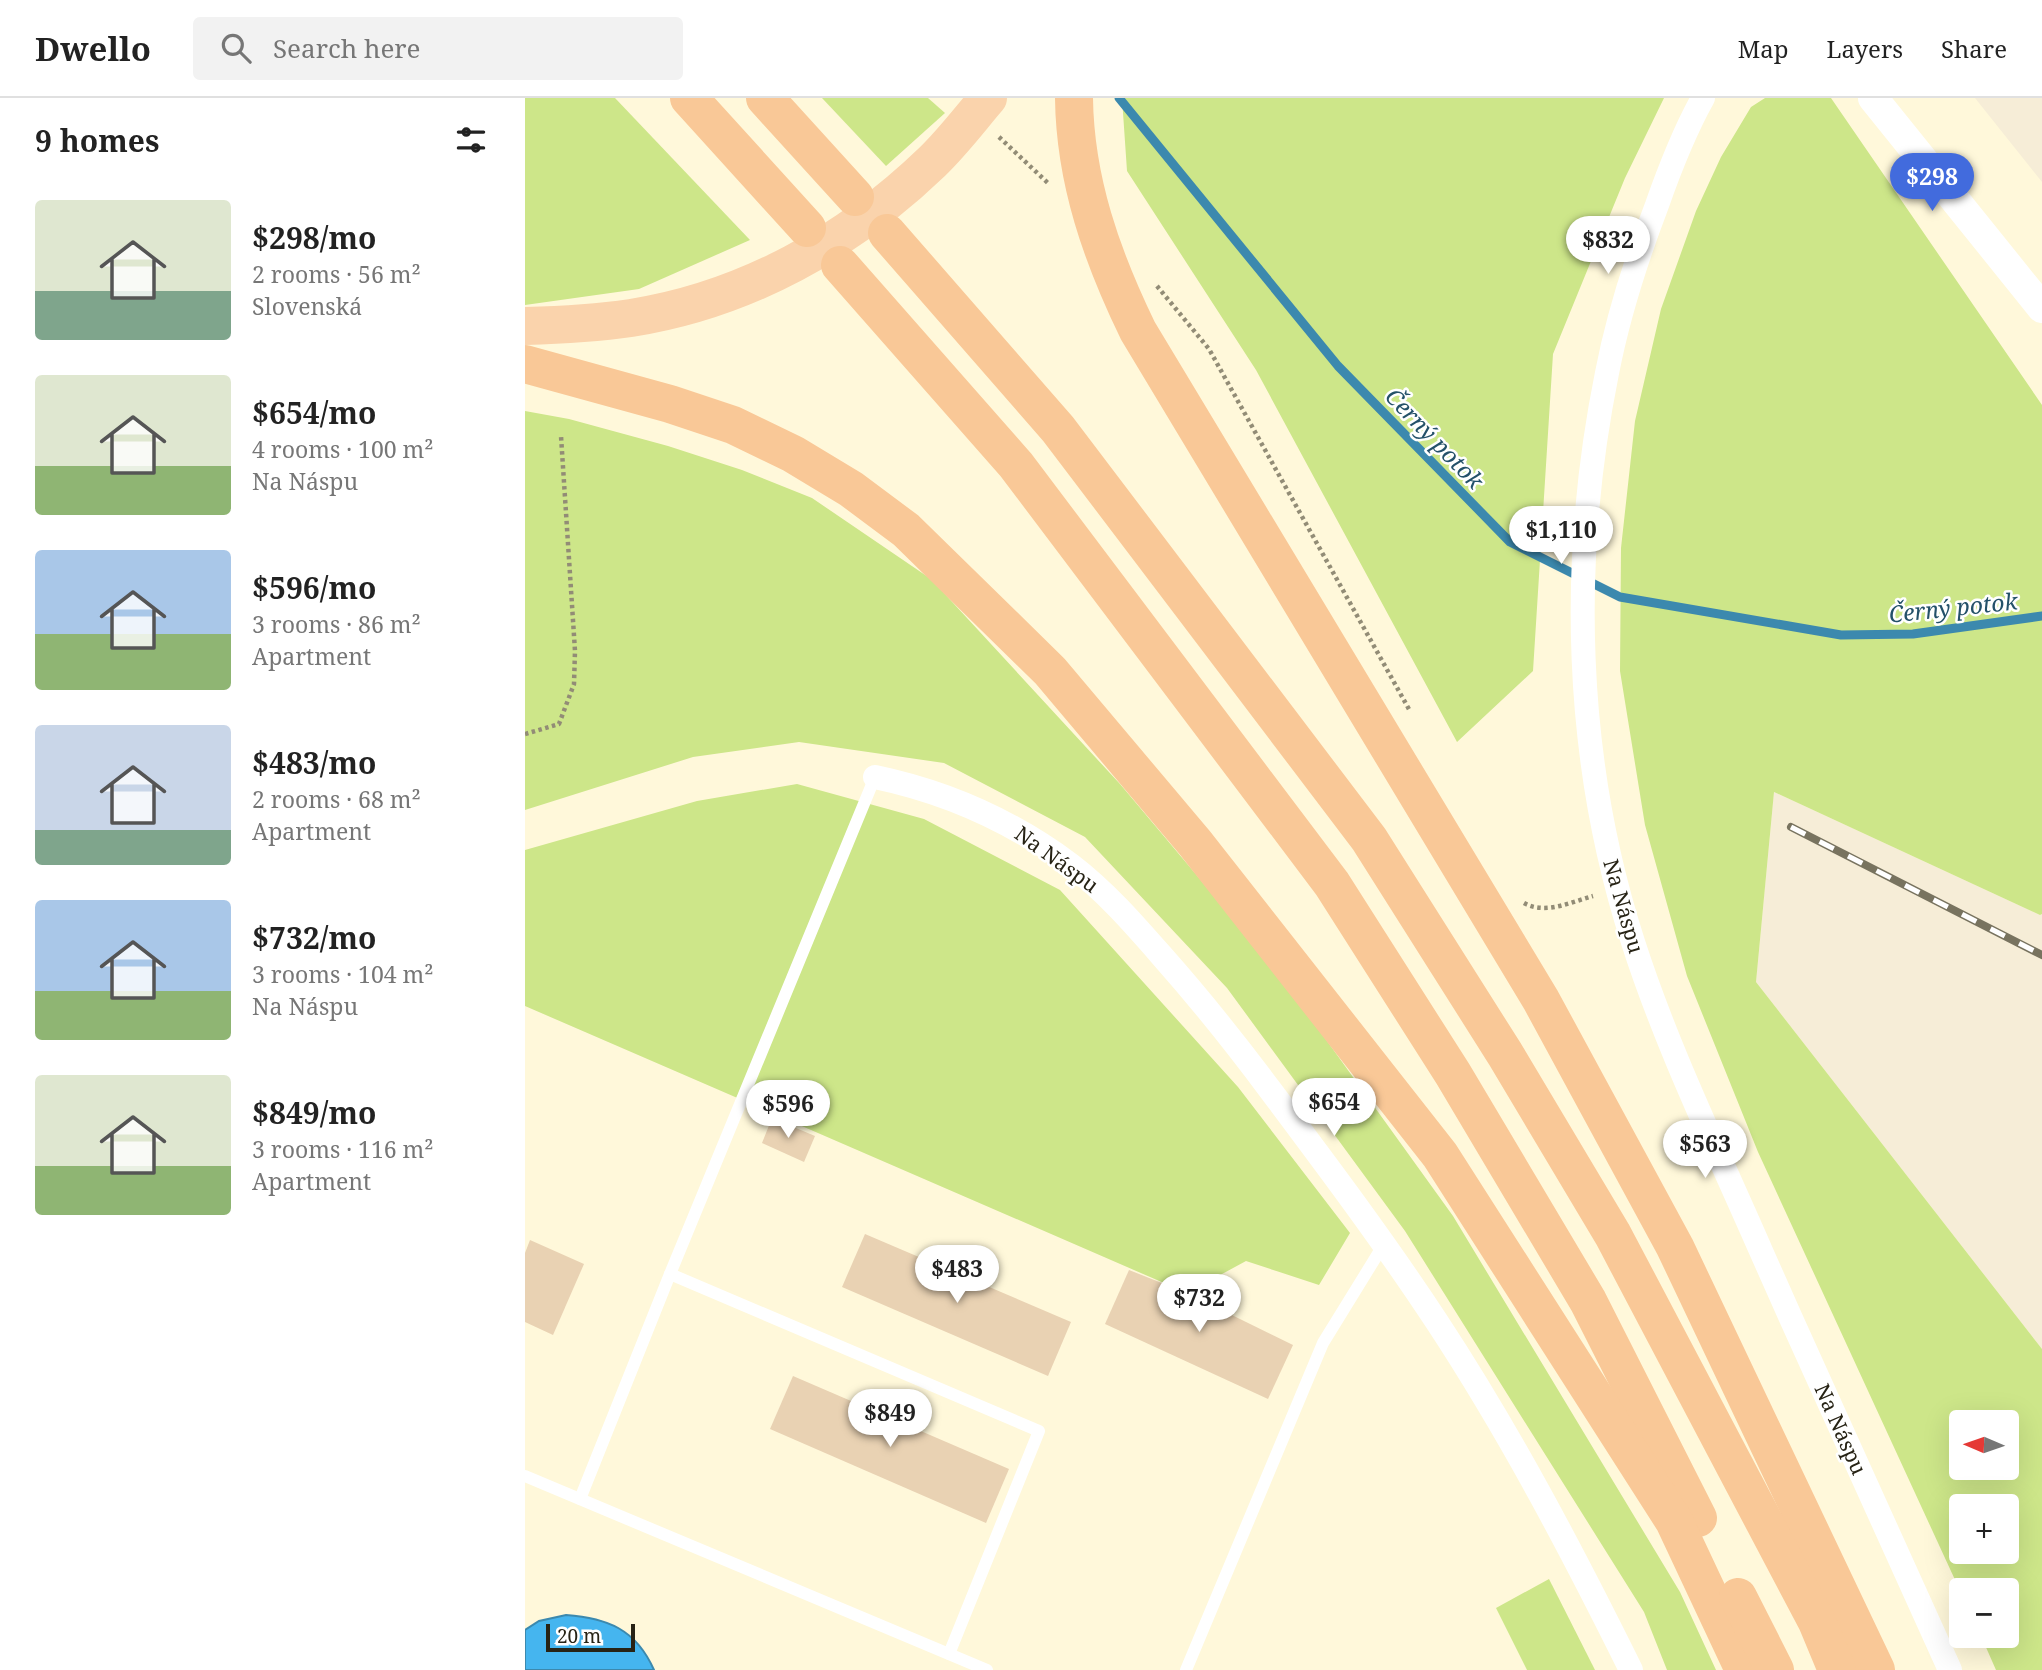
<!DOCTYPE html>
<html lang="en">
<head>
<meta charset="utf-8">
<style>
	:root { --surface:#fff; --page:#f2f2f2; --text:#222; --muted:#767676; --line:#e0e0e0; --accent:#426bdd }
	body { margin:0; font-family:"Noto Serif",serif; background:var(--page); color:var(--text); height:100vh; display:flex; flex-direction:column; font-size:26px; white-space:nowrap }
	* { box-sizing:border-box; margin:0 }
	p { font-size:23px; color:var(--muted) }
	.icon { flex:none; width:38px; height:38px; fill:none; stroke:currentColor; stroke-width:2; stroke-linecap:round; stroke-linejoin:round }
	.map { position:relative; flex:1; overflow:hidden }
	.sheet { display:flex; flex-direction:column; background:var(--surface); width:525px }
	.sheet>* { flex:none }
	.needle { width:46px; rotate:272deg }
	.buttons { position:absolute; left:1424px; top:1312px; display:grid; gap:14px }
	.buttons a { display:grid; place-items:center; width:70px; height:70px; border-radius:7px; background:var(--surface); box-shadow:0 7px 28px #0002; font-size:35px }
	.scale { position:absolute; left:21px; bottom:18px; width:89px; box-sizing:border-box; padding-left:7px; border:4px solid #272315; border-top:0; font-size:19px; line-height:24px; white-space:nowrap; color:#272315; -webkit-text-stroke:5px #fff; paint-order:stroke }
	.price { position:absolute; translate:-50% -60px; padding:0 16px; border-radius:24px; background:#fff; color:#222; font-size:23px; line-height:46px; filter:drop-shadow(0 2px 4px #0008) }
	.price::after { content:''; position:absolute; left:50%; top:42px; width:21px; height:16px; margin-left:-10px; background:inherit; clip-path:polygon(0 0,100% 0,50% 100%) }
	.price.current { background:var(--accent); color:#fff }
	ul { padding:0; list-style:none }
	li { display:flex; align-items:center; gap:21px; height:175px; padding:0 35px }
	li span { display:grid; place-items:center; flex:none; width:196px; height:140px; border-radius:7px; color:#555 }
	li>.icon { margin-inline-start:auto }
	span .icon { width:84px; height:84px; fill:#fffc; stroke-width:1 }
	li b { font-size:30px }
	h2 { display:flex; justify-content:space-between; align-items:center; height:84px; padding:0 35px; font-size:30px }
	header { display:flex; align-items:center; gap:42px; box-sizing:border-box; height:98px; padding:0 35px; background:var(--surface); border-bottom:2px solid var(--line) }
	header strong { font-size:33px }
	nav { display:flex; gap:38px; margin-inline-start:auto; font-size:24px }
	.search { width:490px; height:63px; background:var(--page); display:flex; align-items:center; gap:18px; box-sizing:border-box; padding:0 24px; border-radius:7px; color:var(--muted); font-size:26px }
	main { display:flex; flex:1; min-height:0 }
	.map>svg:first-child { display:block }
	.industrial { fill:#f6edd7 }
	.green { fill:#cde689; fill-rule:evenodd }
	.water { fill:#45b5ef; stroke:#3c89ae; stroke-width:2 }
	.lines { fill:none; stroke-linecap:round; stroke-linejoin:round }
	.stream { stroke:#3c89ae; stroke-width:9 }
	.building { fill:#e9d2b3 }
	.path { stroke:#928c76; stroke-width:4.5; stroke-dasharray:3.5 3.5; stroke-linecap:butt }
	.service { stroke:#fff; stroke-width:12 }
	.minor { stroke:#fff; stroke-width:24 }
	.tertiary { stroke:#fff; stroke-width:30 }
	.trunk { stroke:#fad3ac; stroke-width:38 }
	.motorway { stroke:#f9c897; stroke-width:38 }
	.rail-casing { stroke:#78735f; stroke-width:8 }
	.rail { stroke:#fff; stroke-width:5; stroke-dasharray:16; stroke-linecap:butt }
	.labels { text-anchor:middle; dominant-baseline:central; stroke-width:5; stroke-linejoin:round; paint-order:stroke }
	.street-label { font-size:21px; fill:#272315; stroke:#fff }
	.water-label { font-size:23px; font-style:italic; fill:#245169; stroke:#fff }
</style>
</head>
<body>
<header>
<strong>Dwello</strong>
<div class="search"><svg class="icon" aria-label="search" viewBox="0 0 24 24"><circle cx="10" cy="10" r="6"/><path d="M15 15l6 6"/></svg>Search here</div>
<nav><a>Map</a><a>Layers</a><a>Share</a></nav>
</header>
<main>
<section class="sheet">
<h2>9 homes<svg class="icon" aria-label="filters" viewBox="0 0 24 24"><path d="M4 7h16M4 17h16"/><circle cx="9" cy="7" r="2"/><circle cx="15" cy="17" r="2"/></svg></h2>
<ul>
<li><span style="background:linear-gradient(#dfe7d0 65%,#7fa58c 0)"><svg class="icon" aria-label="home" viewBox="0 0 24 24"><path d="M3 11l9-7 9 7M6 9v11h12V9"/></svg></span><div><b>$298/mo</b><p>2 rooms · 56 m²</p><p>Slovenská</p></div></li>
<li><span style="background:linear-gradient(#dfe7d0 65%,#8fb573 0)"><svg class="icon" aria-label="home" viewBox="0 0 24 24"><path d="M3 11l9-7 9 7M6 9v11h12V9"/></svg></span><div><b>$654/mo</b><p>4 rooms · 100 m²</p><p>Na Náspu</p></div></li>
<li><span style="background:linear-gradient(#a9c7e8 60%,#8fb573 0)"><svg class="icon" aria-label="home" viewBox="0 0 24 24"><path d="M3 11l9-7 9 7M6 9v11h12V9"/></svg></span><div><b>$596/mo</b><p>3 rooms · 86 m²</p><p>Apartment</p></div></li>
<li><span style="background:linear-gradient(#c9d6e8 75%,#7fa58c 0)"><svg class="icon" aria-label="home" viewBox="0 0 24 24"><path d="M3 11l9-7 9 7M6 9v11h12V9"/></svg></span><div><b>$483/mo</b><p>2 rooms · 68 m²</p><p>Apartment</p></div></li>
<li><span style="background:linear-gradient(#a9c7e8 65%,#8fb573 0)"><svg class="icon" aria-label="home" viewBox="0 0 24 24"><path d="M3 11l9-7 9 7M6 9v11h12V9"/></svg></span><div><b>$732/mo</b><p>3 rooms · 104 m²</p><p>Na Náspu</p></div></li>
<li><span style="background:linear-gradient(#dfe7d0 65%,#8fb573 0)"><svg class="icon" aria-label="home" viewBox="0 0 24 24"><path d="M3 11l9-7 9 7M6 9v11h12V9"/></svg></span><div><b>$849/mo</b><p>3 rooms · 116 m²</p><p>Apartment</p></div></li>
</ul>
</section>
<div class="map">
<svg width="1517" height="1572" viewBox="0 0 1517 1572">
	<rect width="100%" height="100%" fill="#fff8da"/>
	<g class="industrial">
		<path d="M1450,0H1517V84Z"/>
		<path d="M1249,694L1515,817L1517,816V1251L1231,884Z"/>
	</g>
	<g class="green">
		<path d="M0,0H90L225,142L114,191L0,207Z"/>
		<path d="M297,0H403L420,15L361,68Z"/>
		<path d="M597,0H1139L1100,80L1028,256L1008,573L932,644L731,272L602,73Z"/>
		<path d="M1240,0H1306L1517,307V816L1515,817L1249,694L1231,884L1517,1251V1572H1471L1456,1538H1482V1493H1437V1497L1233,1054L1162,878L1120,727L1095,573L1096,450L1110,323L1136,211L1171,113L1196,59L1226,9ZM1437,1325H1482V1370H1437ZM1437,1409H1482V1454H1437Z"/>
		<path d="M0,313L44,321L143,348L217,372L287,400L406,481L595,686L748,868L928,1118L1155,1494L1191,1572H1142L1119,1514L880,1133L702,890L560,739L419,665L274,644L168,659L0,712Z"/>
		<path d="M272,686L399,721L535,792L713,989L825,1135L794,1187L721,1163L662,1195L0,908V752L172,703Z"/>
		<path d="M1024,1481L1070,1572H1002L971,1510Z"/>
	</g>
	<path class="water" d="M41,1517C82,1520 111,1531 129,1572H0V1532L14,1523Z"/>
	<g class="lines">
		<path class="stream" d="M594,0L813,268L985,444L1095,499L1316,537L1388,536L1517,518"/>
	</g>
	<g class="building">
		<path d="M247,1020L290,1038L279,1064L237,1045Z"/>
		<path d="M340,1136L546,1224L523,1278L317,1189Z"/>
		<path d="M5,1142L59,1166L28,1237L0,1224V1155Z"/>
		<path d="M604,1172L662,1195L768,1247L743,1301L580,1226Z"/>
		<path d="M268,1278L484,1371L461,1425L245,1331Z"/>
	</g>
	<g class="lines">
		<g class="path">
			<path d="M474,39L524,86"/>
			<path d="M632,188L684,251L885,613"/>
			<path d="M0,636L34,626L49,586L50,553L36,338"/>
			<path d="M999,805C1020,817 1046,804 1068,798"/>
		</g>
		<g class="service">
			<path d="M145,1176L350,679"/>
			<path d="M0,1378L462,1572"/>
			<path d="M55,1401L145,1176L514,1333L424,1556"/>
			<path d="M661,1572L798,1245L859,1146"/>
		</g>
		<g class="minor">
			<path d="M1178,0C1159,34 1145,70 1132,107C1111,162 1093,218 1082,275C1044,463 1049,661 1108,844C1142,950 1192,1052 1236,1153C1298,1293 1362,1432 1425,1572"/>
			<path d="M350,679C422,694 487,723 546,767C580,793 608,825 636,857C675,901 711,946 746,993C803,1069 860,1145 912,1224C985,1335 1047,1453 1106,1572"/>
		</g>
		<path class="tertiary" d="M1348,0L1517,210"/>
		<path class="trunk" d="M0,228C35,227 71,225 106,220C221,202 324,144 407,64C427,45 445,21 463,0"/>
		<g class="motorway">
			<path d="M164,0L282,130"/>
			<path d="M240,0L330,99"/>
			<path d="M549,0C550,83 577,159 613,233L1016,902L1150,1149L1351,1572"/>
			<path d="M362,135L533,331L844,741L980,956L1088,1137L1292,1524L1312,1572"/>
			<path d="M315,167L491,367L807,786L928,976L1063,1203L1173,1420"/>
			<path d="M0,266L145,306L208,327L268,356L326,391L381,432L525,573L670,745L915,1057L1149,1423L1219,1572"/>
			<path d="M1213,1499L1250,1572"/>
		</g>
		<defs>
			<path id="rail" d="M1266,729L1517,857"/>
		</defs>
		<use href="#rail" class="rail-casing"/>
		<use href="#rail" class="rail"/>
	</g>
	<g class="labels">
		<g class="street-label">
			<text transform="translate(532 761) rotate(36)">Na Náspu</text>
			<text transform="translate(1099 808) rotate(74)">Na Náspu</text>
			<text transform="translate(1316 1331) rotate(66)">Na Náspu</text>
		</g>
		<g class="water-label">
			<text transform="translate(910 340) rotate(46)">Černý potok</text>
			<text transform="translate(1428 509) rotate(-6)">Černý potok</text>
		</g>
	</g>
</svg>
<div class="buttons">
<a><svg class="needle" viewBox="-14 -14 28 28"><path d="M0-13l5 13h-10z" fill="#e53935"/><path d="M0 13l5-13h-10z" fill="#767676"/></svg></a>
<a>+</a>
<a>−</a>
</div>
<div class="scale">20 m</div>
<b class="price current" style="left:1407px;top:115px">$298</b>
<b class="price" style="left:1083px;top:178px">$832</b>
<b class="price" style="left:1036px;top:468px">$1,110</b>
<b class="price" style="left:809px;top:1040px">$654</b>
<b class="price" style="left:263px;top:1042px">$596</b>
<b class="price" style="left:1180px;top:1082px">$563</b>
<b class="price" style="left:432px;top:1207px">$483</b>
<b class="price" style="left:674px;top:1236px">$732</b>
<b class="price" style="left:365px;top:1351px">$849</b>
</div>
</main>
</body>
</html>
